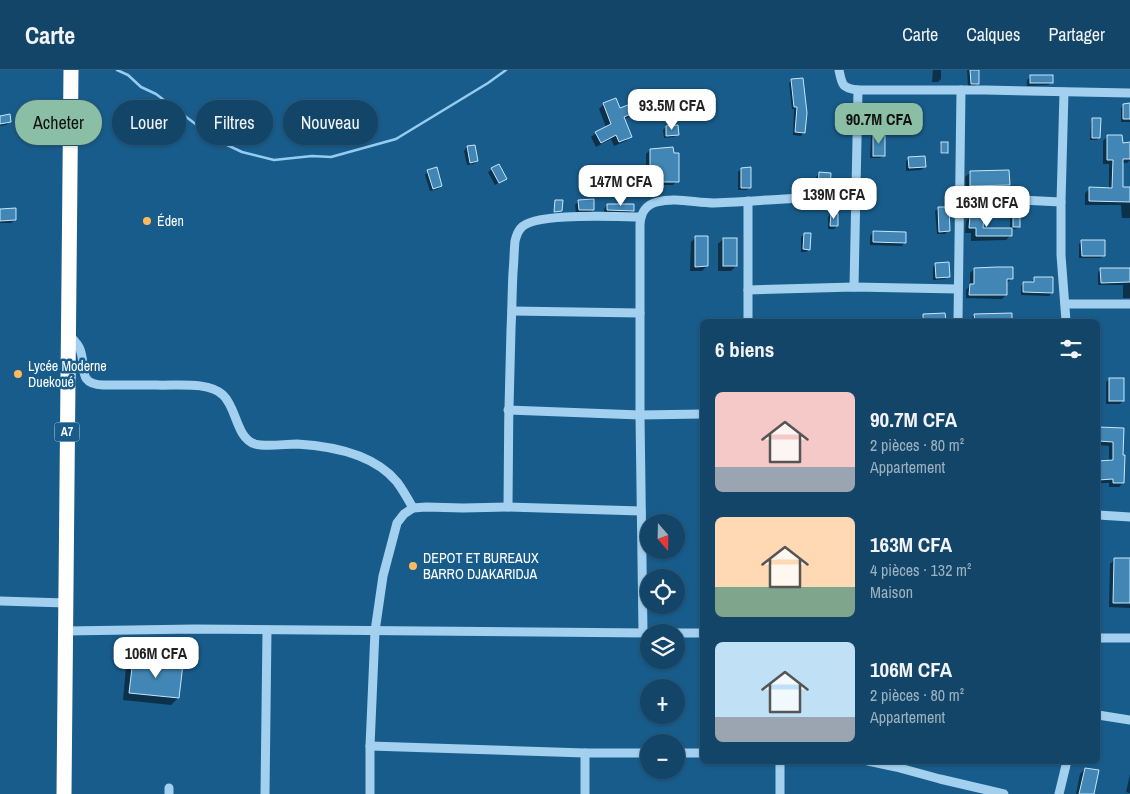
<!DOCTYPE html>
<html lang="fr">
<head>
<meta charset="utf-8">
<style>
	:root { --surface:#124568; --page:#1b4c6e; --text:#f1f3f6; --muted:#9cb1c0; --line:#315d7c; --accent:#8abfa5 }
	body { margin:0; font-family:"Archivo Narrow",sans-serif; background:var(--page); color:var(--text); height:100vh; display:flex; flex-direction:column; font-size:19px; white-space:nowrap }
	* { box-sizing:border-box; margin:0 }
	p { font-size:16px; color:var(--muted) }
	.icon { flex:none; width:28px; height:28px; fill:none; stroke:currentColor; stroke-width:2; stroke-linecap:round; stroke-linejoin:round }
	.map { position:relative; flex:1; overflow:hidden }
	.side { position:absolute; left:700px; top:249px; width:400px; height:445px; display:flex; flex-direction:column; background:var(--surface); border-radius:8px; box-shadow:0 1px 4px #0004,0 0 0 1px var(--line) }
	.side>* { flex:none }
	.guide { position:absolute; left:15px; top:30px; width:475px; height:45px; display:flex; gap:10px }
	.needle { width:32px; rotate:160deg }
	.tools { position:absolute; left:640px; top:444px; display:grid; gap:10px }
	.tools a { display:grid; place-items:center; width:45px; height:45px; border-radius:50%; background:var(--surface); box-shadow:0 1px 4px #0004,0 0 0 1px var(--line); font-size:25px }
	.price { position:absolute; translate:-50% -42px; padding:0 11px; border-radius:10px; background:#fff; color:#222; font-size:16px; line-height:32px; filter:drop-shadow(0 1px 2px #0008) }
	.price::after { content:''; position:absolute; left:50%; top:30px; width:15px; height:11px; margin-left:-8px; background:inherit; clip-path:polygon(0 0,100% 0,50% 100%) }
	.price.current { background:var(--accent); color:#111 }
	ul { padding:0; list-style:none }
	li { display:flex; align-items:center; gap:15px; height:125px; padding:0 15px }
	li span { display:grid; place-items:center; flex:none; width:140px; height:100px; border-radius:8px; color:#555 }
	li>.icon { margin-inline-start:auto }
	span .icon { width:60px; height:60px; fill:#fffc; stroke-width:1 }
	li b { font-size:21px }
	h2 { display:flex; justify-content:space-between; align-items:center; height:60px; padding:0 15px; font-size:21px }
	.pill { padding:0 18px; border-radius:22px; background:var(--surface); box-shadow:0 1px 4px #0004,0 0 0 1px var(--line); font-size:18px; line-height:45px }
	.pill.current { background:var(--accent); color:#111 }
	header { display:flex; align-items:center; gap:30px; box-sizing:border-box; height:70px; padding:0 25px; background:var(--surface); border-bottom:1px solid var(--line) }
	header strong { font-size:24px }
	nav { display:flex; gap:28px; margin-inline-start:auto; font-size:18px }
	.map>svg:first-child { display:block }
	.shadow { fill:#0007 }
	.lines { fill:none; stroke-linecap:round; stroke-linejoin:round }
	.stream { stroke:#95cdf1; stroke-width:2.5 }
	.building { fill:#4186b4; stroke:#c8e6fa }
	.minor { stroke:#a2d0ee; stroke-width:9 }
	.highway { stroke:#fff; stroke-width:15 }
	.poi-dot { fill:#ffb95f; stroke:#185c8b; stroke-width:2 }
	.labels { text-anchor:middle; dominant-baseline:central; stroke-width:5; stroke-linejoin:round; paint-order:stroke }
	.shield { fill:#185c8b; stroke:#bacedc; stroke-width:1 }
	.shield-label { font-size:12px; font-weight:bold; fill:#fff }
	.poi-label { font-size:14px; fill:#fff; stroke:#185c8b; text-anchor:start }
</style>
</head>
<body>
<header>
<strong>Carte</strong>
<nav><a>Carte</a><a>Calques</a><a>Partager</a></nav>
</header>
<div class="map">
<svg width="1130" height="724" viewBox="0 0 1130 724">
	<rect width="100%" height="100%" fill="#185c8b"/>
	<g class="shadow">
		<path d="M933,0H941V9L938,12H932Z"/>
		<path d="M967,0H977L978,13L975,16H968Z"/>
		<path d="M1030,7L1052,12L1048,15L1027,16V10Z"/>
		<path d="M792,10L804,62L801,66L793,65L794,39H792L789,13Z"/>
		<path d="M604,34L619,39L635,42L630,47L623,49L630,67L626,71L614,76L611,69L596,77L591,67L596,63L606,57L599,39Z"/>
		<path d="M1123,35H1130V52H1121V38Z"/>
		<path d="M0,47L10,52L6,55L0,56Z"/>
		<path d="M1093,49L1099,68L1097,70H1090L1091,52Z"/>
		<path d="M20,52L49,55L46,58L17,61V55Z"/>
		<path d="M666,57L678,64L674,67L664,68L663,60Z"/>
		<path d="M874,64L884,85L880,88H870L871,67Z"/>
		<path d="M1107,67L1121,74H1130V90L1127,93H1122V119H1130V148H1122L1121,135H1085V123L1090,119H1109V94H1103V71Z"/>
		<path d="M941,73L947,83L946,84H940V75Z"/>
		<path d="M474,76L477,91L474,94L467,95L464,81L467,77Z"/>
		<path d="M650,80L677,111L673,115H659V118L655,122H646V84Z"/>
		<path d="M909,88L925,97L921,100L906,101V91Z"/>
		<path d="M499,95L506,108L495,115L488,102Z"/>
		<path d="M741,99L750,117L747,120H738V102Z"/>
		<path d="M428,101L441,116L438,119L430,121L425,105Z"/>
		<path d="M971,102L1008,115L1003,120L966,121L965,107Z"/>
		<path d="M819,104L829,118L826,121H816V107Z"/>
		<path d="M579,131L593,140L590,143H576L575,135Z"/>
		<path d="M607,135L633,140L630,143H604V139Z"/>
		<path d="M939,138L948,161L945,164H937L935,141Z"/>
		<path d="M0,140L15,150L11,153H0Z"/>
		<path d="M1013,141L1019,156L1016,159H1011V165L1006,170L971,171V163H965L966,151L971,146L982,159H1010V145Z"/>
		<path d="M831,144L837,156L834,159H828V147Z"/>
		<path d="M873,162L905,172L902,176L870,175V166Z"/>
		<path d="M805,164L809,179L806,182H801V167Z"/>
		<path d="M696,167L707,196L702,201H690L691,172Z"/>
		<path d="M723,169L736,196L731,201H718V174Z"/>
		<path d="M1082,171L1104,185L1101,188H1079V174Z"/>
		<path d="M936,194L948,206L945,209L933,210V197Z"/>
		<path d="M974,199L1012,208L1008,212H1006V225L1002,229L966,228V220L970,216V203Z"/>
		<path d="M1101,199H1130V228H1123V215H1098V202Z"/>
		<path d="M1035,208L1052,223L1049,226L1021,225V216L1024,213H1032V211Z"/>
		<path d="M944,245V251H918L923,246Z"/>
		<path d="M975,245L1010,251H972V248Z"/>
		<path d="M1110,309L1123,331L1120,334H1106V312Z"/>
		<path d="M1098,358L1123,359L1122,386L1123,413L1119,417H1109V413H1098V393L1109,392V376L1098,375Z"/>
		<path d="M1115,489H1130V538L1109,537L1110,494Z"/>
		<path d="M133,590L178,628L171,635L123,630L126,597Z"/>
		<path d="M1085,699L1093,724H1076L1080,704Z"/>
		<path d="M1130,704V723L1126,722Z"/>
	</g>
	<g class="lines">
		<path class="stream" d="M117,0L128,5L141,17L156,24L210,65L225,74L242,82L274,90L312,86L331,87L396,69L488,13L506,0"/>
	</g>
	<g class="building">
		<path d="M970,0H979V14H971Z"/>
		<rect x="1030" y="5" width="23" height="8"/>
		<path d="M803,8L807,43L805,63L795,62L797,37H794L791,9Z"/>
		<path d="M616,28L620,38L633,33L636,42L624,47L632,67L619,72L616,65L601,73L595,62L611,54L603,33Z"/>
		<path d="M1130,33V49H1123V34Z"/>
		<path d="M10,44L11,52L0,54V46Z"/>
		<path d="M1092,48H1101L1100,68H1092Z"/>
		<path d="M50,49V56L20,58L19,51Z"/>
		<path d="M678,55L679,65L666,66V56Z"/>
		<rect x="873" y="63" width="12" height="23"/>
		<path d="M1107,65H1122L1123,73L1130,72V89H1123V117H1130V132L1089,131V117L1112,118L1113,90H1107Z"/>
		<rect x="941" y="72" width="7" height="11"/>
		<path d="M475,75L478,91L470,93L467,76Z"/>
		<path d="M673,77L674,83H679V112H663L662,114H660V119L650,118V79Z"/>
		<path d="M925,86L926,97L909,98L908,87Z"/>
		<path d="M499,94L507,109L499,113L491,98Z"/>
		<path d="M437,97L442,116L433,119L427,100Z"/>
		<path d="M751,97V118H741V98Z"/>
		<path d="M1009,100L1010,115L970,116V101Z"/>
		<path d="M819,102L831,103L830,119L818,118Z"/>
		<path d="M594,129V140H579L578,130Z"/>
		<path d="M555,130H563L562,141L554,142Z"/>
		<path d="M607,134H634V141L607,140Z"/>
		<path d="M938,137H949L950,161L939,162Z"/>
		<path d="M16,138V150L0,151V139Z"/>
		<rect x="1013" y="140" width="7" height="17"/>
		<path d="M831,143H838V156H830Z"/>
		<path d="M970,145L984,146L983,158H1012V166H976V158H969Z"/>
		<path d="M873,161L906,162V173L873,172Z"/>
		<path d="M804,163H811L810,180L803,179Z"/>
		<path d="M695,166H708V196L695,197Z"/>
		<rect x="723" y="168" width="14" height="28"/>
		<path d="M1081,170H1105V186H1082Z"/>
		<path d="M949,192L950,207L936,208L935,193Z"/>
		<path d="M997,197H1013V209H1007V225H969L970,214H974V198Z"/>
		<path d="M1100,198H1130V212L1101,213Z"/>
		<path d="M1034,207H1053V223L1023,222V212H1034Z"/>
		<path d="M945,243L946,251H923V244Z"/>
		<path d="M1012,243V251H975L974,244Z"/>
		<rect x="1109" y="308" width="15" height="23"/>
		<path d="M1098,357L1124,358L1123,385H1125L1124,413H1113V409L1098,410V391L1113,390V372L1098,371Z"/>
		<path d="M1114,488H1130V533H1113Z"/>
		<path d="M133,589L183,594L179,628L129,623Z"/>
		<path d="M1085,698L1099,700L1094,724H1079Z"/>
	</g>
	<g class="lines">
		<g class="minor">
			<path d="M839,0C842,15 842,18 858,20H985L1130,23"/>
			<path d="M1064,22L1061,132V185L1066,251"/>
			<path d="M959,127L1061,132"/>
			<path d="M854,217L858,20"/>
			<path d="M748,220L854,217L958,219"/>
			<path d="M1065,234H1130"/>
			<path d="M512,241L640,243"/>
			<path d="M748,251V131"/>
			<path d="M958,251L961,20"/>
			<path d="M68,264C72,268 76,272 79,277C88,295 75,314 103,315C121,315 139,315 156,315C175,316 209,311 223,325C237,338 236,368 255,374C266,377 285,374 297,374C331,376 374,384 397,412C403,420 408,429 413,438"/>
			<path d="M508,340L640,345L702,344"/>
			<path d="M508,437C508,378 509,318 511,259C512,240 512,221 513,202C514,192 514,181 515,171C516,167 518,161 521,158C534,142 618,147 641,147"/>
			<path d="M1098,445L1130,447"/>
			<path d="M0,531L66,533"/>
			<path d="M66,561L195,559L649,563"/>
			<path d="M643,563L640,345V154C641,143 645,135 657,132C675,127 696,133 714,133C761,131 809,127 856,124"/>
			<path d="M676,563H702"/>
			<path d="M1098,568H1130"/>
			<path d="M1098,645L1130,650"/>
			<path d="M370,676L585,683H649"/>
			<path d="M585,683V724"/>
			<path d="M676,683H702"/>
			<path d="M868,691L896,697L940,709L1004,724"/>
			<path d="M169,724V718"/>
			<path d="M265,724L267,560"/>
			<path d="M370,724V676L375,561L383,506L397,453L404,444L413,438L426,437L463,438L508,437L641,441"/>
			<path d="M780,724V691"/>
			<path d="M1059,724L1067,691"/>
		</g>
		<path class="highway" d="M64,724L71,0"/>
	</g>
	<g class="poi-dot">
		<circle cx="147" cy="151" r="5"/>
		<circle cx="18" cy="304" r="5"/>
		<circle cx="413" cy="496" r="5"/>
	</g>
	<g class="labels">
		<rect class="shield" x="54.5" y="352.5" width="25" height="19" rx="4"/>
		<g class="shield-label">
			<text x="67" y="362">A7</text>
		</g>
		<g class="poi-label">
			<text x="157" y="151">Éden</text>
			<text x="28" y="296">Lycée Moderne<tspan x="28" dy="16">Duekoué</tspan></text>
			<text x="423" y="488">DEPOT ET BUREAUX<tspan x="423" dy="16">BARRO DJAKARIDJA</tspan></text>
		</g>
	</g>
</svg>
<div class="tools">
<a><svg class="needle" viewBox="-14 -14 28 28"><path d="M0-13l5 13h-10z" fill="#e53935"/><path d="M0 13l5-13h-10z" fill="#9cb1c0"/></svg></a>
<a><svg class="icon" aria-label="locate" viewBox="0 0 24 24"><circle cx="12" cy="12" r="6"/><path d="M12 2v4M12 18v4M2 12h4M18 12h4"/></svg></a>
<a><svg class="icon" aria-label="layers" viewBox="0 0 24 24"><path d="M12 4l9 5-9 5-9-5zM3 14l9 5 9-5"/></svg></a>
<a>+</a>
<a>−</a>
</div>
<b class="price" style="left:672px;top:61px">93.5M CFA</b>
<b class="price current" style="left:879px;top:75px">90.7M CFA</b>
<b class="price" style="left:621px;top:137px">147M CFA</b>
<b class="price" style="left:834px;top:150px">139M CFA</b>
<b class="price" style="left:987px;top:158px">163M CFA</b>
<b class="price" style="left:156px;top:609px">106M CFA</b>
<div class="guide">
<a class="pill current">Acheter</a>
<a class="pill">Louer</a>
<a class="pill">Filtres</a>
<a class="pill">Nouveau</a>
</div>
<section class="side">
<h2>6 biens<svg class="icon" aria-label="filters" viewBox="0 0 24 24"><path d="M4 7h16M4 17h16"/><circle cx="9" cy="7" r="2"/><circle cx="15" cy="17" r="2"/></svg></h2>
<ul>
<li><span style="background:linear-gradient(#f6c9c9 75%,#9aa5b1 0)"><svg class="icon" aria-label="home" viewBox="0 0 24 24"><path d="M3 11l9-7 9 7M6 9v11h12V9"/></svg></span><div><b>90.7M CFA</b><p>2 pièces · 80 m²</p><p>Appartement</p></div></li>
<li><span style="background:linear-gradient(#ffd9b3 70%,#7fa58c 0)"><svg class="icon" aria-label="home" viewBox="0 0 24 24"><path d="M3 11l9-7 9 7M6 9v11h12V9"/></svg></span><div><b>163M CFA</b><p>4 pièces · 132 m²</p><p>Maison</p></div></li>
<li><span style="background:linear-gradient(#bfe0f5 75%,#9aa5b1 0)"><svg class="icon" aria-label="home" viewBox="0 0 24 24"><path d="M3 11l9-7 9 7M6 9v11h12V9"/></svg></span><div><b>106M CFA</b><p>2 pièces · 80 m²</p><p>Appartement</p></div></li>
</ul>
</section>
</div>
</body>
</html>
